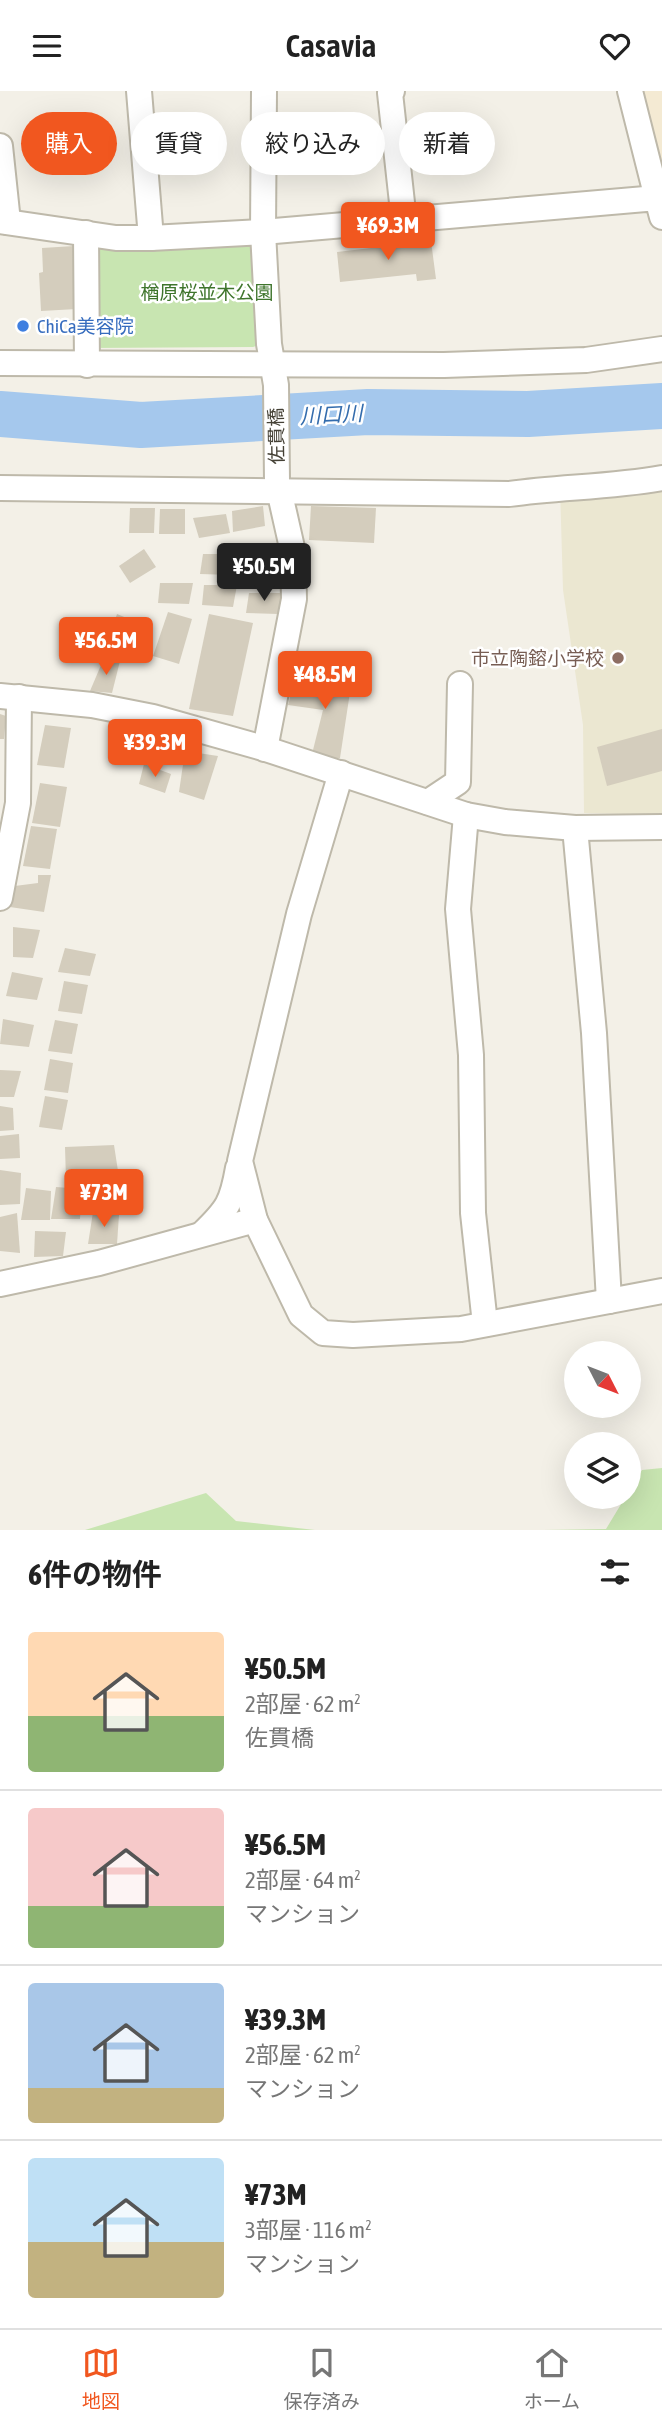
<!DOCTYPE html>
<html lang="ja">
<head>
<meta charset="utf-8">
<style>
	:root { --surface:#fff; --page:#f2f2f2; --text:#222; --muted:#767676; --line:#e0e0e0; --accent:#f1571f }
	body { margin:0; font-family:"Asap Condensed","Noto Sans JP",sans-serif; background:var(--page); color:var(--text); height:100vh; display:flex; flex-direction:column; font-size:26px; white-space:nowrap }
	* { box-sizing:border-box; margin:0 }
	p { font-size:23px; color:var(--muted) }
	.icon { flex:none; width:38px; height:38px; fill:none; stroke:currentColor; stroke-width:2; stroke-linecap:round; stroke-linejoin:round }
	.map { position:relative; height:1439px; overflow:hidden }
	.sheet { display:flex; flex-direction:column; background:var(--surface); flex:1 }
	.sheet>* { flex:none }
	.banner { position:absolute; left:21px; top:21px; width:621px; height:63px; display:flex; gap:14px }
	.needle { width:46px; rotate:132deg }
	.tools { position:absolute; left:564px; top:1250px; display:grid; gap:14px }
	.tools a { display:grid; place-items:center; width:77px; height:77px; border-radius:50%; background:var(--surface); box-shadow:0 7px 28px #0002; font-size:35px }
	.price { position:absolute; translate:-50% -60px; padding:0 16px; border-radius:7px; background:var(--accent); color:#fff; font-size:23px; line-height:46px; filter:drop-shadow(0 2px 4px #0008) }
	.price::after { content:''; position:absolute; left:50%; top:42px; width:21px; height:16px; margin-left:-10px; background:inherit; clip-path:polygon(0 0,100% 0,50% 100%) }
	.price.current { background:#222; color:#fff }
	ul { padding:0; list-style:none }
	li { display:flex; align-items:center; gap:21px; height:175px; padding:0 28px }
	li+li { border-top:2px solid var(--line) }
	li span { display:grid; place-items:center; flex:none; width:196px; height:140px; border-radius:7px; color:#555 }
	li>.icon { margin-inline-start:auto }
	span .icon { width:84px; height:84px; fill:#fffc; stroke-width:1 }
	li b { font-size:30px }
	h2 { display:flex; justify-content:space-between; align-items:center; height:84px; padding:0 28px; font-size:30px }
	.pill { padding:0 24px; border-radius:32px; background:var(--surface); box-shadow:0 7px 28px #0002; font-size:24px; line-height:63px }
	.pill.current { background:var(--accent); color:#fff }
	header { display:flex; justify-content:space-between; align-items:center; height:91px; padding:0 28px; background:var(--surface); font-size:32px; font-weight:600 }
	.menu { display:flex; justify-content:space-around; align-items:center; height:98px; border-top:2px solid var(--line); background:var(--surface); font-size:19px; color:var(--muted) }
	.menu a { display:grid; justify-items:center; gap:4px }
	.menu .current { color:var(--accent) }
	.map>svg:first-child { display:block }
	.commercial { fill:#f4ead3 }
	.education { fill:#ebe7d1 }
	.green { fill:#c8e5b1 }
	.lines { fill:none; stroke-linecap:round; stroke-linejoin:round }
	.river { stroke:#a5c8ed; stroke-width:46 }
	.building { fill:#d4cdbd }
	.minor-casing { stroke:#beb9aa; stroke-width:28 }
	.minor { stroke:#fff; stroke-width:24 }
	.shop-dot { fill:#3f7fe0; stroke:#fff; stroke-width:2.5 }
	.education-dot { fill:#8d6e63; stroke:#fff; stroke-width:2.5 }
	.labels { text-anchor:middle; dominant-baseline:central; stroke-width:5; stroke-linejoin:round; paint-order:stroke }
	.park-label { font-size:19px; fill:#3f752c; stroke:#fff }
	.shop-label { font-size:19px; fill:#366cbe; stroke:#fff; text-anchor:start }
	.street-label { font-size:19px; fill:#454136; stroke:#fff }
	.education-label { font-size:19px; fill:#785e54; stroke:#fff; text-anchor:end }
	.water-label { font-size:21px; font-style:italic; fill:#336cad; stroke:#fff }
</style>
</head>
<body>
<header><svg class="icon" aria-label="menu" viewBox="0 0 24 24"><path d="M4 6h16M4 12h16M4 18h16"/></svg>Casavia<svg class="icon" aria-label="heart" viewBox="0 0 24 24"><path d="M12 20l-8-8c-3-5 5-10 8-4 3-6 11-1 8 4z"/></svg></header>
<div class="map">
<svg width="662" height="1439" viewBox="0 0 662 1439">
	<rect width="100%" height="100%" fill="#f3f0e7"/>
	<path class="commercial" d="M630,0H662V126Z"/>
	<path class="education" d="M662,387V724L584,722L583,634L563,499L560,396Z"/>
	<g class="green">
		<path d="M263,141L259,254L253,256L88,257L86,142Z"/>
		<path d="M662,1377V1439H543L606,1438L626,1405H628V1401L642,1379Z"/>
		<path d="M206,1402L236,1430L315,1439H85Z"/>
	</g>
	<g class="lines">
		<path class="river" d="M0,323L141,334L368,321L528,323L662,315"/>
	</g>
	<g class="building">
		<path d="M431,150L436,188L417,190L416,183L340,191L337,161Z"/>
		<path d="M74,155L77,218L41,220L39,182L43,181L42,157Z"/>
		<path d="M263,415L265,435L233,441L232,420Z"/>
		<path d="M311,415L376,417L374,452L309,449Z"/>
		<path d="M130,417H155L154,442H129Z"/>
		<path d="M160,418H185V443H159Z"/>
		<path d="M226,423L230,442L199,447L193,427Z"/>
		<path d="M144,458L156,476L130,492L119,475Z"/>
		<path d="M203,463H235L232,484L200,483Z"/>
		<path d="M248,468H281L277,489L246,488Z"/>
		<path d="M160,492H193L189,513L158,512Z"/>
		<path d="M204,494H237L233,516L202,514Z"/>
		<path d="M249,502H282L278,523L246,522Z"/>
		<path d="M168,521L192,528L179,573L153,565Z"/>
		<path d="M117,523L134,530L122,564L104,562Z"/>
		<path d="M209,523L253,532L233,625L189,618Z"/>
		<path d="M104,567L120,570L112,602L90,600Z"/>
		<path d="M295,588H352L340,667H311L323,619L288,614Z"/>
		<path d="M0,623L6,625L4,648H0Z"/>
		<path d="M45,634L71,637L64,677L37,674Z"/>
		<path d="M662,638V680L607,695L597,656Z"/>
		<path d="M185,660L218,665L204,709L179,701Z"/>
		<path d="M144,673L171,683L165,702L139,693Z"/>
		<path d="M40,692L67,696L60,736L32,732Z"/>
		<path d="M31,735L57,738L50,778L23,775Z"/>
		<path d="M38,784H51L44,821L3,815L7,796L38,792Z"/>
		<path d="M13,836L40,839L33,867L13,866Z"/>
		<path d="M65,857L96,863L90,885L58,881Z"/>
		<path d="M12,881L43,887L37,909L6,905Z"/>
		<path d="M64,890L88,894L82,923L58,920Z"/>
		<path d="M3,928L34,934L29,956L0,953Z"/>
		<path d="M55,929L78,933L72,963L48,960Z"/>
		<path d="M50,968L73,972L68,1002L44,999Z"/>
		<path d="M0,979L21,980L14,1006H0Z"/>
		<path d="M45,1005L68,1009L62,1039L39,1036Z"/>
		<path d="M0,1015L13,1017L14,1039L0,1040Z"/>
		<path d="M19,1043L20,1067L0,1068V1045Z"/>
		<path d="M114,1054L118,1080L110,1081L109,1086L66,1089L65,1056Z"/>
		<path d="M0,1079L21,1082L20,1113L0,1114Z"/>
		<path d="M56,1096L82,1098L80,1128H51Z"/>
		<path d="M26,1097L51,1100L50,1129H21Z"/>
		<path d="M93,1121L119,1124L117,1153H88Z"/>
		<path d="M17,1122L20,1162L0,1160V1126Z"/>
		<path d="M35,1140L66,1141L63,1165L34,1166Z"/>
	</g>
	<g class="lines">
		<defs>
			<g id="minor">
				<path d="M139,0L151,147"/>
				<path d="M264,0L263,141L269,253L276,294L277,390L293,461L294,508L265,658"/>
				<path d="M392,0L390,2L404,130"/>
				<path d="M630,0L657,107"/>
				<path d="M0,55L8,131"/>
				<path d="M0,130L116,147H151L263,141L657,107L662,126"/>
				<path d="M86,142L87,274"/>
				<path d="M0,272L444,274L586,269L662,258"/>
				<path d="M0,397L509,403C560,396 612,396 662,387"/>
				<path d="M0,605L92,614L153,626L263,657L466,724L505,731L575,737L662,736"/>
				<path d="M341,682L299,823L240,1070L255,1129L301,1224L323,1242L353,1244L461,1238L662,1200"/>
				<path d="M428,711L458,691L460,593"/>
				<path d="M466,724L458,818L471,964L473,1122L485,1233"/>
				<path d="M575,737L594,942L609,1210"/>
				<path d="M0,807L18,712L19,606"/>
				<path d="M203,1142C228,1118 232,1111 238,1077"/>
				<path d="M0,1193L99,1172L255,1129"/>
			</g>
		</defs>
		<use href="#minor" class="minor-casing"/>
		<use href="#minor" class="minor"/>
	</g>
	<circle class="shop-dot" cx="23" cy="235" r="7"/>
	<circle class="education-dot" cx="618" cy="567" r="7"/>
	<g class="labels">
		<g class="park-label">
			<text x="207" y="201">楢原桜並木公園</text>
		</g>
		<g class="shop-label">
			<text x="37" y="235">ChiCa美容院</text>
		</g>
		<g class="street-label">
			<text transform="translate(276 345) rotate(-91)">佐貫橋</text>
		</g>
		<g class="education-label">
			<text x="604" y="567">市立陶鎔小学校</text>
		</g>
		<g class="water-label">
			<text transform="translate(331 323) rotate(-3)">川口川</text>
		</g>
	</g>
</svg>
<div class="tools">
<a><svg class="needle" viewBox="-14 -14 28 28"><path d="M0-13l5 13h-10z" fill="#e53935"/><path d="M0 13l5-13h-10z" fill="#767676"/></svg></a>
<a><svg class="icon" aria-label="layers" viewBox="0 0 24 24"><path d="M12 4l9 5-9 5-9-5zM3 14l9 5 9-5"/></svg></a>
</div>
<b class="price" style="left:388px;top:171px">¥69.3M</b>
<b class="price current" style="left:264px;top:512px">¥50.5M</b>
<b class="price" style="left:106px;top:586px">¥56.5M</b>
<b class="price" style="left:325px;top:620px">¥48.5M</b>
<b class="price" style="left:155px;top:688px">¥39.3M</b>
<b class="price" style="left:104px;top:1138px">¥73M</b>
<div class="banner">
<a class="pill current">購入</a>
<a class="pill">賃貸</a>
<a class="pill">絞り込み</a>
<a class="pill">新着</a>
</div>
</div>
<section class="sheet">
<h2>6件の物件<svg class="icon" aria-label="filters" viewBox="0 0 24 24"><path d="M4 7h16M4 17h16"/><circle cx="9" cy="7" r="2"/><circle cx="15" cy="17" r="2"/></svg></h2>
<ul>
<li><span style="background:linear-gradient(#ffd9b3 60%,#8fb573 0)"><svg class="icon" aria-label="home" viewBox="0 0 24 24"><path d="M3 11l9-7 9 7M6 9v11h12V9"/></svg></span><div><b>¥50.5M</b><p>2部屋 · 62 m²</p><p>佐貫橋</p></div></li>
<li><span style="background:linear-gradient(#f6c9c9 70%,#8fb573 0)"><svg class="icon" aria-label="home" viewBox="0 0 24 24"><path d="M3 11l9-7 9 7M6 9v11h12V9"/></svg></span><div><b>¥56.5M</b><p>2部屋 · 64 m²</p><p>マンション</p></div></li>
<li><span style="background:linear-gradient(#a9c7e8 75%,#c2b280 0)"><svg class="icon" aria-label="home" viewBox="0 0 24 24"><path d="M3 11l9-7 9 7M6 9v11h12V9"/></svg></span><div><b>¥39.3M</b><p>2部屋 · 62 m²</p><p>マンション</p></div></li>
<li><span style="background:linear-gradient(#bfe0f5 60%,#c2b280 0)"><svg class="icon" aria-label="home" viewBox="0 0 24 24"><path d="M3 11l9-7 9 7M6 9v11h12V9"/></svg></span><div><b>¥73M</b><p>3部屋 · 116 m²</p><p>マンション</p></div></li>
</ul>
</section>
<nav class="menu">
<a class="current"><svg class="icon" aria-label="map" viewBox="0 0 24 24"><path d="M3 6l6-2 6 2 6-2v14l-6 2-6-2-6 2zM9 4v14M15 6v14"/></svg>地図</a>
<a><svg class="icon" aria-label="saved" viewBox="0 0 24 24"><path d="M7 4h10v16l-5-4-5 4z"/></svg>保存済み</a>
<a><svg class="icon" aria-label="home" viewBox="0 0 24 24"><path d="M3 11l9-7 9 7M6 9v11h12V9"/></svg>ホーム</a>
</nav>
</body>
</html>
